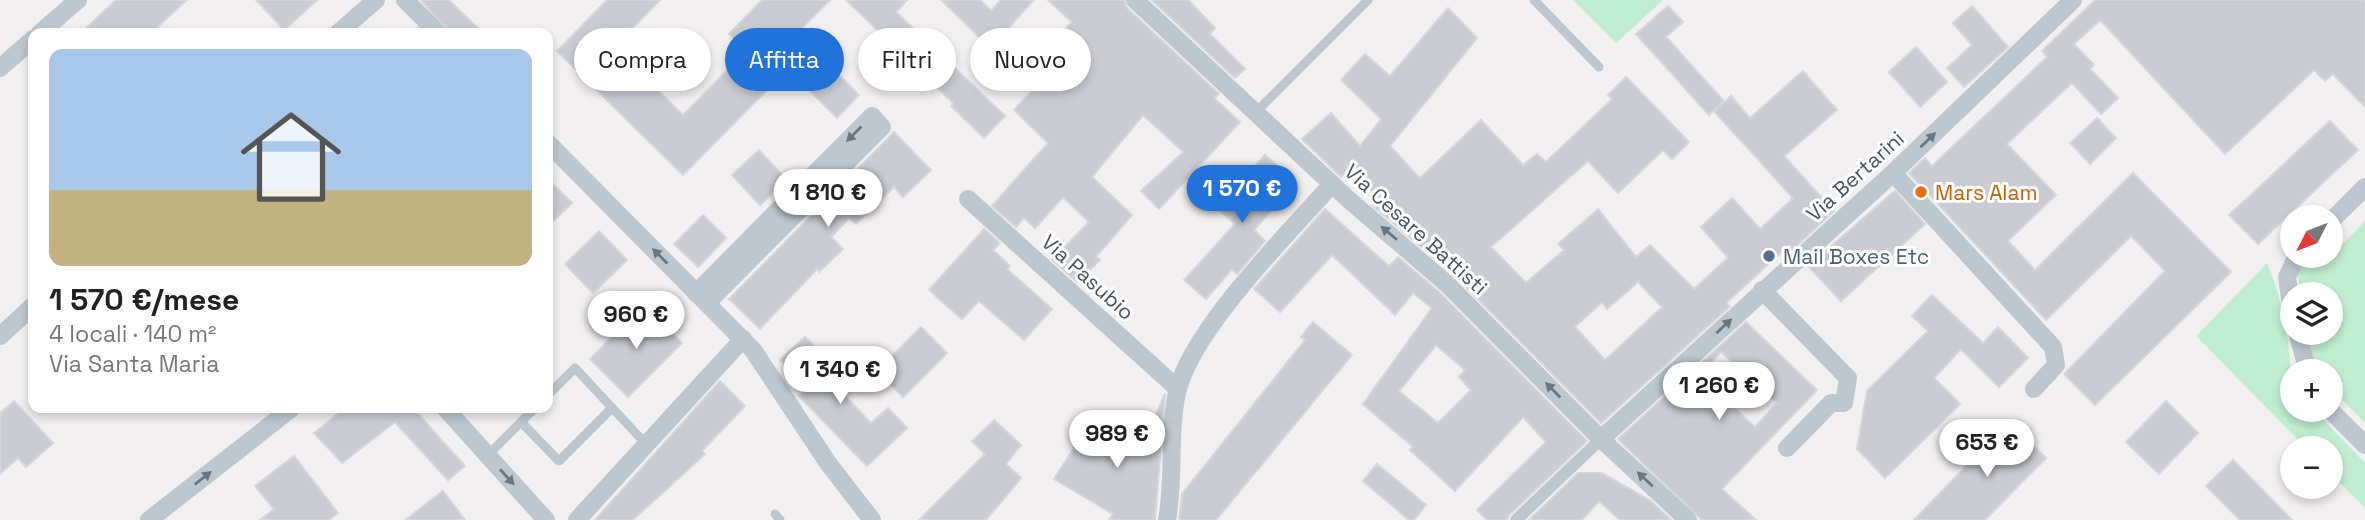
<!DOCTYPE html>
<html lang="it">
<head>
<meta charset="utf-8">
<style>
	:root { --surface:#fff; --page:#f2f2f2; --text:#222; --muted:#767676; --line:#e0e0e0; --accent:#2273d9 }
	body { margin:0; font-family:"Space Grotesk",sans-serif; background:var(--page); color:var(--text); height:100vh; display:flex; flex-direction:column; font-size:26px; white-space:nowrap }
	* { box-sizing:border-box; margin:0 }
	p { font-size:23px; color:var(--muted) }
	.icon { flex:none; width:38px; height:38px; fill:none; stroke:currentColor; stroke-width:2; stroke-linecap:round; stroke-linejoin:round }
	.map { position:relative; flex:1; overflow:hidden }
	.drawer { position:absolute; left:28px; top:28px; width:525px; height:385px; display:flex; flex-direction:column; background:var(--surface); border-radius:14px; box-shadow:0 4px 10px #0003 }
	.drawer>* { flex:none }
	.banner { position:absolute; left:574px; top:28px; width:665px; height:63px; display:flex; gap:14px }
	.needle { width:46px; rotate:228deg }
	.tools { position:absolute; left:2280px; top:205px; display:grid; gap:14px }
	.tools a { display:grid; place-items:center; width:63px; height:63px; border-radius:50%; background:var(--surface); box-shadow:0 4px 10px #0003; font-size:35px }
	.price { position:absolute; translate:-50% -60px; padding:0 16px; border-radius:24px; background:#fff; color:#222; font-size:23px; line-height:46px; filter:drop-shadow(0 2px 4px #0008) }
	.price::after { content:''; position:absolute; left:50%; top:42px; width:21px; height:16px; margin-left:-10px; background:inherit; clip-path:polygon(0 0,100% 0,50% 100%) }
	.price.selected { background:var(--accent); color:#fff }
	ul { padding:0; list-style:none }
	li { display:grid; align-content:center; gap:14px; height:371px; padding:0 21px }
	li+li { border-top:2px solid var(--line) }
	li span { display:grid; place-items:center; height:217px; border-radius:14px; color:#555 }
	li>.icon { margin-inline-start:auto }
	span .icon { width:126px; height:126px; fill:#fffc; stroke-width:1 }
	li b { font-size:30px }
	.pill { padding:0 24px; border-radius:32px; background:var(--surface); box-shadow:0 4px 10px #0003; font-size:24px; line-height:63px }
	.pill.selected { background:var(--accent); color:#fff }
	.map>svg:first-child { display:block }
	.green { fill:#c0edd1 }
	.building { fill:#caccd2; stroke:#d4d6db; stroke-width:2; fill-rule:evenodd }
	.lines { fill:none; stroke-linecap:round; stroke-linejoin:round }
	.service { stroke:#bec7ce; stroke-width:9 }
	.pedestrian { stroke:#bec7ce; stroke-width:12 }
	.minor { stroke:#bec7ce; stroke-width:18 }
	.oneway { fill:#6b767e }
	.food-dot { fill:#e8710a; stroke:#fff; stroke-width:2.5 }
	.service-dot { fill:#5c6f8a; stroke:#fff; stroke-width:2.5 }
	.labels { text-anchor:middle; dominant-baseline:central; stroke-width:6; stroke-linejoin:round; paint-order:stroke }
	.street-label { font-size:21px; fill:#48535c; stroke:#fff }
	.food-label { font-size:21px; fill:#c56008; stroke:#fff; text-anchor:start }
	.service-label { font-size:21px; fill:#4e5e75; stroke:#fff; text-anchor:start }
</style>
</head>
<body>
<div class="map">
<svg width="2365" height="520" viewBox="0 0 2365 520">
	<rect width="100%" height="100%" fill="#f2eff0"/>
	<g class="green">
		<path d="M1573,0H1663L1616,43Z"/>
		<path d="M2365,221V423L2331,389V371L2316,370L2307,333L2331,332V294H2301L2296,267L2308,256H2321L2326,261Z"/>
		<path d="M2267,263C2287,309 2292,360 2292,410H2314L2365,463V508L2331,474V448H2306L2196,336Z"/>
	</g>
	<g class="building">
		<path d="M116,0H187L151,33H81Z"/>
		<path d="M256,0H317L284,30Z"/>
		<path d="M421,0H449L483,33H450Z"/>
		<path d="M607,0H660L614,47L683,115L746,51L729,34L762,0H830L801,29L841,67L836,72L859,95L837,118L788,69L683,175L557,51Z"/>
		<path d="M846,0H907L896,12L1005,116L984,138L951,106L953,103Z"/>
		<path d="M941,0H980L991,11L1001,0H1034L1009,27L1039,56L1072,22L1048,0H1124L1127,8L1219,94L1214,98L1240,122L1159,209L1141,191L1183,152L1143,115L1092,177L1132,215L1096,257L1100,260L1077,282L1052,260L1089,222L1063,197L1035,228L1024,218L1016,227L992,206L1048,143L1014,110L1033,90Z"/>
		<path d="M1152,0H1188L1215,28L1210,34L1245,69L1235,78Z"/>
		<path d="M2095,0H2365V107L2333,74L2325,81L2314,70L2225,154L2100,20L2074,44L2094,65L2090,69L2118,98L2101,114L2072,83L2007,144L2056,195L2008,241L2035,270L2133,173L2231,272L2095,405L2064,374L2165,271L2131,236L2046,320L1909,173L1925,158L1932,166L2047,57L2042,51Z"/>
		<path d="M1668,6L1683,22L1666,37L1724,101L1709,115L1636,34Z"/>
		<path d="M1972,6L2008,47L1964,87L1947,68L1972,45L1953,23Z"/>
		<path d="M1448,8L1477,38L1390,146L1420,178L1481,120L1523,165L1537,154L1546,162L1612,99L1608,95L1626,77L1689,142L1672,159L1663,150L1618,193L1588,161L1491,247L1526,283L1564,250L1558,244L1598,209L1636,257L1650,245L1694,289L1728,258L1701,227L1732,198L1760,229L1793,198L1714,111L1731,96L1750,118L1803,71L1837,110L1784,156L1834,211L1793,249L1789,245L1726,303L1730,306L1601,423L1455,276L1372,205L1378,198L1352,167L1341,177L1302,139L1331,113L1360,146L1381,119L1341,80L1365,54L1390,76ZM1638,282L1662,307L1605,360L1575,327L1602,302L1607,309Z"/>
		<path d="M1916,47L1947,82L1920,107L1889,72Z"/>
		<path d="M2097,118L2116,138L2090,164L2070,143Z"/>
		<path d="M2330,121L2358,150L2258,244L2229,215Z"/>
		<path d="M894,132L931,170L903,197L894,187L856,224L849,218L831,237L843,249L819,272L817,269L760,329L729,299Z"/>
		<path d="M759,150L787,180L760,205L732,175Z"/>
		<path d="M1265,155L1296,183L1254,230L1265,241L1237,274L1232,269L1206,299L1184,280L1235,224L1217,208Z"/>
		<path d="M548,179L572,203L548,226Z"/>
		<path d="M1895,191L1925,224L1841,301L1808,266Z"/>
		<path d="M1325,209L1389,266L1398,257L1439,292L1587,441L1510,514L1507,520H1487L1477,510L1546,442L1523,417L1455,491L1410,450L1413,447L1363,404L1432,308L1413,293L1395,315L1332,255L1280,312L1254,289ZM1436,345L1465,370L1459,377L1471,390L1438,423L1399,391Z"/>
		<path d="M703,215L726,238L698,267L674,244Z"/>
		<path d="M984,229L1000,243L993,250L1010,266L1007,269L1052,309L1024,340L979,301L962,319L929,290Z"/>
		<path d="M599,231L627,260L593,293L565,264Z"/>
		<path d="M1932,295L1983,343L1998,327L2028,358L1999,387L1961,349L1934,378L1960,404L1885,478L1857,449L1867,391L1928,331L1912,316Z"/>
		<path d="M644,305L682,343L628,397L590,359Z"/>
		<path d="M1313,322L1352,355L1216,520H1179L1182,494L1305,340L1301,337Z"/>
		<path d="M1746,322L1817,390L1722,489L1756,520H1702L1618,439ZM1721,352L1777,403L1755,427L1699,376Z"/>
		<path d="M921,327L947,353L903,397L877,371Z"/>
		<path d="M805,337L833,366L824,374L871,423L888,408L907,428L867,466L799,396L807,388L780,360Z"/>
		<path d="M720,381L745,406L702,451L705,454L633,520H595Z"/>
		<path d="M1165,394L1155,520H1109L1113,514L1054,479L1093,419L1141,447Z"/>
		<path d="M14,401L53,443L26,467L18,458L0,474V413Z"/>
		<path d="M2166,401L2198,433L2159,474L2126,442Z"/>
		<path d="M345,408H413L465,466L448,480L395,422L342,463L314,433Z"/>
		<path d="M994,420L1021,445L1006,464L1021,478L986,520H919L985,454L972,441Z"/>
		<path d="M2009,422L2046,458L1985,520H1914Z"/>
		<path d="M294,456L338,513L329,520H260L274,509L255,486Z"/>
		<path d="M2233,460L2292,520H2240L2206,486Z"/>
		<path d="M1377,464L1426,505L1414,520H1409L1363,481Z"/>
		<path d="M1578,473H1602L1651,501L1671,520H1620L1599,501L1582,520H1529Z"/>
		<path d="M443,491L465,520H405Z"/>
	</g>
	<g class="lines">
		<g class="service">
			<path d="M1534,0L1599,67"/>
			<path d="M1255,113L1368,0"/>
			<path d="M548,395L575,368L645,443"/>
			<path d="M521,422L559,461L612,408"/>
			<path d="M488,455L535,408"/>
			<path d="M775,514L780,520"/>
		</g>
		<path class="pedestrian" d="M1516,520L1601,439"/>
		<g class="minor">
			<path d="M405,0L438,33"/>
			<path d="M1135,0L1348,199L1447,284L1601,439L1688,520"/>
			<path d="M40,33L78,0"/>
			<path d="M338,33L376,0"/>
			<path d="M0,68L33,39"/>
			<path d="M548,143L753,350L828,463L872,520"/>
			<path d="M1893,173L2053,347L2056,365L2034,389"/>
			<path d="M968,199L1178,389"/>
			<path d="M2331,221L2365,187"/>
			<path d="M1762,290L1848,378L1844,403H1831L1787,448"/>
			<path d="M696,293L872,116L882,127L707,303"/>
			<path d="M2292,311L2287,277L2297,256"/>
			<path d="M2297,332L2308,371"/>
			<path d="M0,336L33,306"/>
			<path d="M445,408L546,520"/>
			<path d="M2330,410L2365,445"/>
			<path d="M1601,439L1893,173L2073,0"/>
			<path d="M149,520L292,408"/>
			<path d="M577,520L743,339"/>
			<path d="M1167,520C1175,478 1168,434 1177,393C1190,331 1289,233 1332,184"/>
		</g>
	</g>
	<defs><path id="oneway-solid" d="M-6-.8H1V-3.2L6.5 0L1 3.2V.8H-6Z" transform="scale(1.75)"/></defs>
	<g class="oneway">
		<use href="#oneway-solid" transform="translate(854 134) rotate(135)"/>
		<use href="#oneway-solid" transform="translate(1928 140) rotate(-44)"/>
		<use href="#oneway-solid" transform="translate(1389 233) rotate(-140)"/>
		<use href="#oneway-solid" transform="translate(660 256) rotate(-135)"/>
		<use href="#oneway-solid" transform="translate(1724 326) rotate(-43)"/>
		<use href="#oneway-solid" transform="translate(1553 390) rotate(-135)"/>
		<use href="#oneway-solid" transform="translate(507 477) rotate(48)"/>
		<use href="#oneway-solid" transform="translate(203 478) rotate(-38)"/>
		<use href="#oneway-solid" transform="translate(1645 479) rotate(-137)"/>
	</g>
	<circle class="food-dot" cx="1921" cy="192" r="7"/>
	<circle class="service-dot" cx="1769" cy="256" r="7"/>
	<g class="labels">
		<g class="street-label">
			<text transform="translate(1855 176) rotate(-42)">Via Bertarini</text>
			<text transform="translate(1416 229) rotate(42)">Via Cesare Battisti</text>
			<text transform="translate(1088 277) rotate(42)">Via Pasubio</text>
		</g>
		<g class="food-label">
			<text x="1935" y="192">Mars Alam</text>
		</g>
		<g class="service-label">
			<text x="1783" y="256">Mail Boxes Etc</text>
		</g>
	</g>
</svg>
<div class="tools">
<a><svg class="needle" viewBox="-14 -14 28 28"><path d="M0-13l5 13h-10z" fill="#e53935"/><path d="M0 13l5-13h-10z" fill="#767676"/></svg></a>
<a><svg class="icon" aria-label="layers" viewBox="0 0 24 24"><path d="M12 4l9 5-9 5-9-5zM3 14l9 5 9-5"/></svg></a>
<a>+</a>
<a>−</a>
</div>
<b class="price selected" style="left:1242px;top:225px">1 570 €</b>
<b class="price" style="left:828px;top:229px">1 810 €</b>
<b class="price" style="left:636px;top:351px">960 €</b>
<b class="price" style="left:840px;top:406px">1 340 €</b>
<b class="price" style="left:1719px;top:422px">1 260 €</b>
<b class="price" style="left:1117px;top:470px">989 €</b>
<b class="price" style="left:1987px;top:479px">653 €</b>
<div class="banner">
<a class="pill">Compra</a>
<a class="pill selected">Affitta</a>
<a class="pill">Filtri</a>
<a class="pill">Nuovo</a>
</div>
<section class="drawer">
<ul>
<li><span style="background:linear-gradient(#a9c7e8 65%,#c2b280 0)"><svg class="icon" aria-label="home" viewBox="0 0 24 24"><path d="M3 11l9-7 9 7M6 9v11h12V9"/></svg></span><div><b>1 570 €/mese</b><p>4 locali · 140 m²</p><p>Via Santa Maria</p></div></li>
</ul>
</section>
</div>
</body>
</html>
